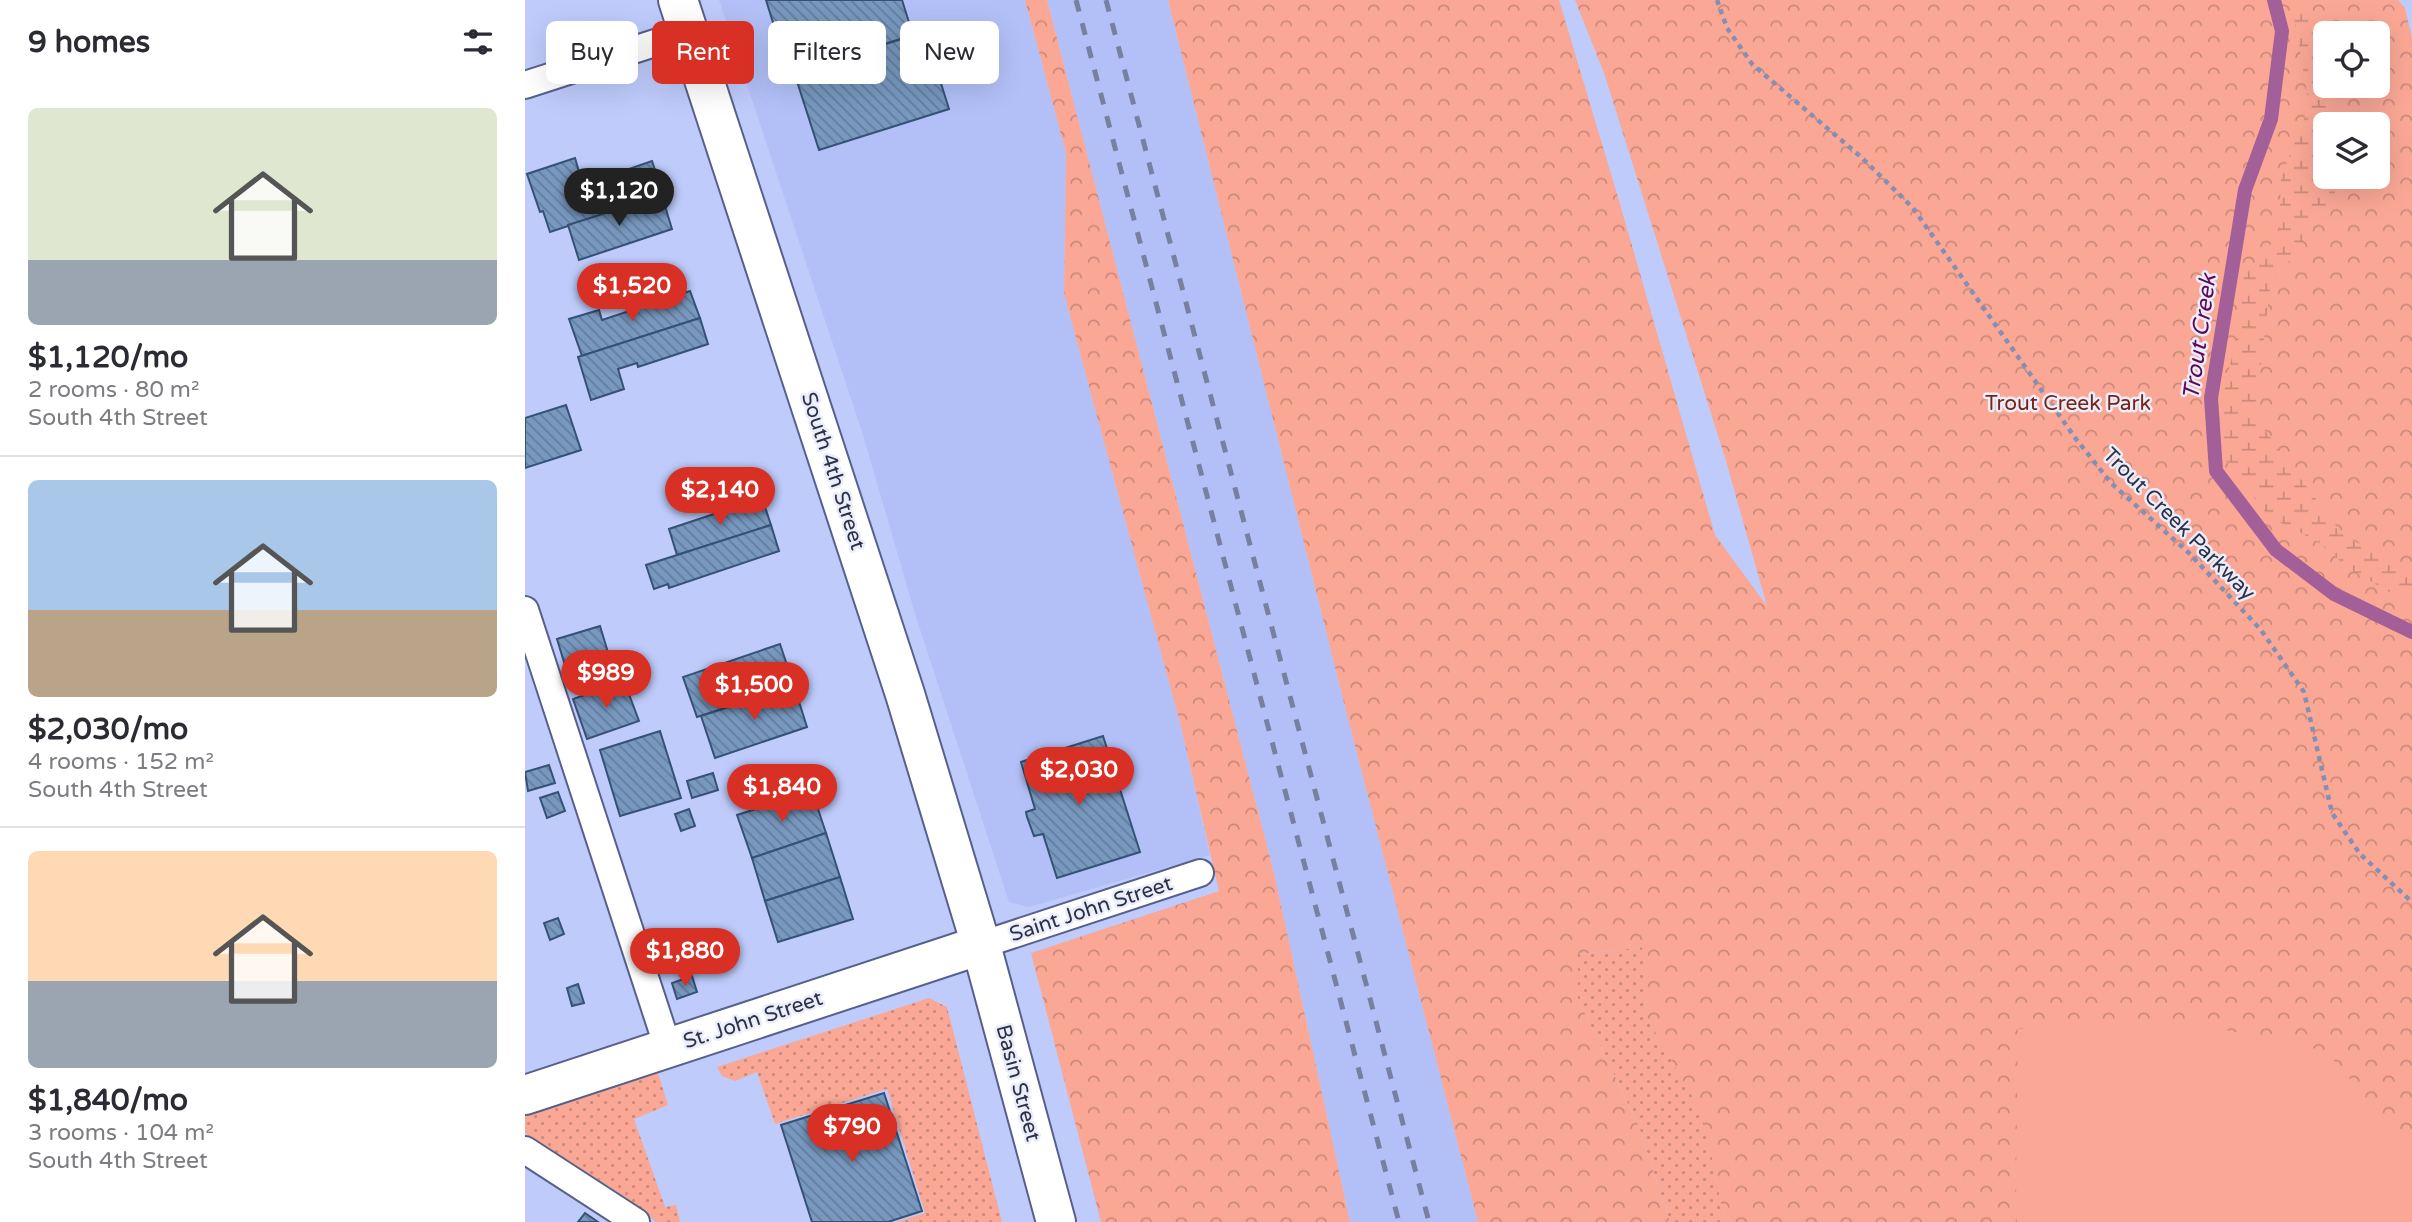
<!DOCTYPE html>
<html lang="en">
<head>
<meta charset="utf-8">
<style>
	:root { --surface:#fff; --page:#f2f2f3; --text:#2b2b33; --muted:#7c7c81; --line:#e1e1e2; --accent:#d93025 }
	body { margin:0; font-family:"Varela Round",sans-serif; background:var(--page); color:var(--text); height:100vh; display:flex; flex-direction:column; font-size:26px; white-space:nowrap }
	* { box-sizing:border-box; margin:0 }
	p { font-size:23px; color:var(--muted) }
	.icon { flex:none; width:38px; height:38px; fill:none; stroke:currentColor; stroke-width:2; stroke-linecap:round; stroke-linejoin:round }
	.map { position:relative; flex:1; overflow:hidden }
	.panel { display:flex; flex-direction:column; background:var(--surface); width:525px }
	.panel>* { flex:none }
	.banner { position:absolute; left:21px; top:21px; width:665px; height:63px; display:flex; gap:14px }
	.controls { position:absolute; left:1788px; top:21px; display:grid; gap:14px }
	.controls a { display:grid; place-items:center; width:77px; height:77px; border-radius:10px; background:var(--surface); box-shadow:0 7px 28px #0002; font-size:35px }
	.price { position:absolute; translate:-50% -60px; padding:0 16px; border-radius:24px; background:var(--accent); color:#fff; font-size:23px; line-height:46px; filter:drop-shadow(0 2px 4px #0008) }
	.price::after { content:''; position:absolute; left:50%; top:42px; width:21px; height:16px; margin-left:-10px; background:inherit; clip-path:polygon(0 0,100% 0,50% 100%) }
	.price.selected { background:#222; color:#fff }
	ul { padding:0; list-style:none }
	li { display:grid; align-content:center; gap:14px; height:371px; padding:0 28px }
	li+li { border-top:2px solid var(--line) }
	li span { display:grid; place-items:center; height:217px; border-radius:10px; color:#555 }
	li>.icon { margin-inline-start:auto }
	span .icon { width:126px; height:126px; fill:#fffc; stroke-width:1 }
	li b { font-size:30px }
	h2 { display:flex; justify-content:space-between; align-items:center; height:84px; padding:0 28px; font-size:30px }
	.pill { padding:0 24px; border-radius:10px; background:var(--surface); box-shadow:0 7px 28px #0002; font-size:24px; line-height:63px }
	.pill.selected { background:var(--accent); color:#fff }
	main { display:flex; flex:1; min-height:0 }
	.map>svg:first-child { display:block }
	.built { fill:#b2c0f7 }
	.grass { fill:url(#grass-dots) }
	.forest { fill:url(#forest-crowns); fill-rule:evenodd }
	.wetland { fill:url(#wetland-marsh) }
	.garden { fill:#faa895 }
	.lines { fill:none; stroke-linecap:round; stroke-linejoin:round }
	.stream { stroke:#a35f97; stroke-width:14 }
	.building { fill:url(#building-back-hatch); stroke:#355275; stroke-width:2 }
	.service-casing { stroke:#57608b; stroke-width:30 }
	.minor-casing { stroke:#57608b; stroke-width:42 }
	.secondary-casing { stroke:#57608b; stroke-width:42 }
	.path { stroke:#858eb3; stroke-width:4.5; stroke-dasharray:5 5; stroke-linecap:butt }
	.service { stroke:#fff; stroke-width:26 }
	.minor { stroke:#fff; stroke-width:38 }
	.secondary { stroke:#fff; stroke-width:38 }
	.rail { stroke:#7780a1; stroke-width:5; stroke-dasharray:12 12; stroke-linecap:butt }
	.labels { text-anchor:middle; dominant-baseline:central; stroke-width:5; stroke-linejoin:round; paint-order:stroke }
	.park-label { font-size:21px; fill:#762514; stroke:#e9edfc }
	.street-label { font-size:21px; fill:#2d3144; stroke:#e9edfc }
	.water-label { font-size:23px; font-style:italic; fill:#600756; stroke:#e9edfc }
</style>
</head>
<body>
<main>
<section class="panel">
<h2>9 homes<svg class="icon" aria-label="filters" viewBox="0 0 24 24"><path d="M4 7h16M4 17h16"/><circle cx="9" cy="7" r="2"/><circle cx="15" cy="17" r="2"/></svg></h2>
<ul>
<li><span style="background:linear-gradient(#dfe7d0 70%,#9aa5b1 0)"><svg class="icon" aria-label="home" viewBox="0 0 24 24"><path d="M3 11l9-7 9 7M6 9v11h12V9"/></svg></span><div><b>$1,120/mo</b><p>2 rooms · 80 m²</p><p>South 4th Street</p></div></li>
<li><span style="background:linear-gradient(#a9c7e8 60%,#b9a48a 0)"><svg class="icon" aria-label="home" viewBox="0 0 24 24"><path d="M3 11l9-7 9 7M6 9v11h12V9"/></svg></span><div><b>$2,030/mo</b><p>4 rooms · 152 m²</p><p>South 4th Street</p></div></li>
<li><span style="background:linear-gradient(#ffd9b3 60%,#9aa5b1 0)"><svg class="icon" aria-label="home" viewBox="0 0 24 24"><path d="M3 11l9-7 9 7M6 9v11h12V9"/></svg></span><div><b>$1,840/mo</b><p>3 rooms · 104 m²</p><p>South 4th Street</p></div></li>
</ul>
</section>
<div class="map">
<svg width="1887" height="1222" viewBox="0 0 1887 1222">
	<defs>
		<pattern id="grass-dots" width="8" height="8" patternUnits="userSpaceOnUse" patternTransform="scale(1.75)"><rect width="8" height="8" fill="#faa895"/><path d="M2 2h.1M6 6h.1" fill="none" stroke="#cb897b" stroke-width="1.8" stroke-linecap="round"/></pattern>
		<pattern id="forest-crowns" width="20" height="18" patternUnits="userSpaceOnUse" patternTransform="scale(1.75)"><rect width="20" height="18" fill="#faa895"/><path d="M2 6a3 3 0 1 1 6 0M12 15a3 3 0 1 1 6 0" fill="none" stroke="#cb897b"/></pattern>
		<pattern id="wetland-marsh" width="20" height="14" patternUnits="userSpaceOnUse" patternTransform="scale(1.75)"><rect width="20" height="14" fill="#faa895"/><path d="M1 5h8M5 5V1M11 12h8M15 12V8" fill="none" stroke="#cb897b"/></pattern>
		<pattern id="building-back-hatch" width="6" height="6" patternUnits="userSpaceOnUse" patternTransform="scale(1.75)"><rect width="6" height="6" fill="#7898bf"/><path d="M-1 5l2 2M0 0l6 6M5-1l2 2" fill="none" stroke="#637d9d"/></pattern>
	</defs>
	<rect width="100%" height="100%" fill="#becbfb"/>
	<g class="built">
		<path d="M194,0H500L541,153L539,294L655,723L685,855L504,907L484,902L391,617L338,435Z"/>
		<path d="M522,0H643L819,703L953,1222H825L749,873Z"/>
	</g>
	<g class="grass">
		<path d="M1118,947L1121,1016L1178,1114L1200,1222H1145L1114,1127L1053,999V954Z"/>
		<path d="M404,998L422,1007L477,1222H371L400,1213L362,1089L250,1124L232,1072L210,1081L197,1076L192,1067Z"/>
		<path d="M133,1073L143,1105L109,1119L140,1207L151,1205L155,1222H132L0,1133V1116Z"/>
	</g>
	<g class="forest">
		<path d="M500,0H522L749,873L825,1222H576L506,953L694,891L655,723L539,294L541,153Z"/>
		<path d="M643,0H1034L1095,204L1190,535L1242,606L1201,461L1079,73L1050,0H1873L1880,8L1887,38V1222H1200L1177,1114L1121,1016L1117,947L1053,954V999L1114,1127L1145,1222H953L819,703ZM1801,33H1853V86H1801ZM1801,124H1853V177H1801Z"/>
	</g>
	<path class="wetland" d="M1763,0H1779L1801,68V86H1806L1809,95V124H1801V177H1810V196L1745,288L1730,417L1817,534L1887,573V605L1826,570L1792,541L1744,517L1697,456L1700,386L1711,341L1719,275L1754,235L1756,178L1784,106L1771,26Z"/>
	<path class="garden" d="M1667,1023L1801,1051L1887,1151V1222H1492L1491,1185L1493,1029Z"/>
	<g class="lines">
		<path class="stream" d="M1749,0L1757,31L1746,119L1720,190L1686,398L1691,471L1751,550L1809,594L1887,632"/>
	</g>
	<g class="building">
		<path d="M241,0H377L388,35L264,74Z"/>
		<path d="M400,32L424,109L294,150L269,72Z"/>
		<path d="M50,158L58,185L127,161L135,185L130,187L134,196L25,232L18,211L15,212L2,174Z"/>
		<path d="M134,196L137,207L140,206L147,229L54,260L43,225Z"/>
		<path d="M165,291L175,318L57,356L44,319L74,310L77,320Z"/>
		<path d="M175,318L183,344L113,367L112,363L93,369L99,389L66,400L53,357Z"/>
		<path d="M41,405L56,450L0,468V418Z"/>
		<path d="M237,498L246,525L152,555L144,529Z"/>
		<path d="M246,525L254,551L144,588L143,584L129,589L121,565Z"/>
		<path d="M75,626L85,659L42,672L32,639Z"/>
		<path d="M255,644L269,686L172,717L158,677Z"/>
		<path d="M99,681L114,721L62,739L48,699Z"/>
		<path d="M269,686L282,727L190,758L176,716Z"/>
		<path d="M135,731L156,798L95,816L75,750Z"/>
		<path d="M578,736L615,852L532,878L518,834L509,836L502,817L501,812L510,809L496,762Z"/>
		<path d="M24,765L30,783L3,791L0,772Z"/>
		<path d="M188,773L193,790L167,798L162,781Z"/>
		<path d="M287,791L301,833L227,858L212,815Z"/>
		<path d="M33,792L40,811L22,818L15,798Z"/>
		<path d="M164,809L170,826L156,831L150,814Z"/>
		<path d="M301,833L315,877L240,901L227,858Z"/>
		<path d="M315,877L328,919L253,942L240,901Z"/>
		<path d="M33,918L39,934L25,940L19,923Z"/>
		<path d="M167,976L172,992L152,999L147,983Z"/>
		<path d="M53,984L59,1003L47,1006L42,988Z"/>
		<path d="M359,1093L397,1211L363,1222H287L256,1125Z"/>
		<path d="M60,1213L73,1222H53Z"/>
	</g>
	<g class="lines">
		<defs>
			<g id="service">
				<path d="M0,85L164,32"/>
				<path d="M0,610L143,1048"/>
				<path d="M456,945L675,873"/>
				<path d="M0,1150L111,1222"/>
			</g>
			<path id="minor" d="M0,1095L456,945"/>
			<path id="secondary" d="M153,0L380,694L456,945L531,1222"/>
		</defs>
		<use href="#service" class="service-casing"/>
		<use href="#minor" class="minor-casing"/>
		<use href="#secondary" class="secondary-casing"/>
		<path class="path" d="M1192,0L1202,28L1227,64L1336,157L1388,208L1551,439L1586,483L1665,554L1736,630L1779,692L1807,813L1835,854L1887,902"/>
		<use href="#service" class="service"/>
		<use href="#minor" class="minor"/>
		<use href="#secondary" class="secondary"/>
		<g class="rail">
			<path d="M551,0L874,1222"/>
			<path d="M581,0L904,1222"/>
		</g>
	</g>
	<g class="labels">
		<g class="park-label">
			<text x="1543" y="403">Trout Creek Park</text>
		</g>
		<g class="street-label">
			<text transform="translate(308 471) rotate(72)">South 4th Street</text>
			<text transform="translate(1654 524) rotate(45)">Trout Creek Parkway</text>
			<text transform="translate(566 909) rotate(-18)">Saint John Street</text>
			<text transform="translate(228 1020) rotate(-18)">St. John Street</text>
			<text transform="translate(493 1083) rotate(75)">Basin Street</text>
		</g>
		<g class="water-label">
			<text transform="translate(1675 337) rotate(-82)">Trout Creek</text>
		</g>
	</g>
</svg>
<div class="controls">
<a><svg class="icon" aria-label="locate" viewBox="0 0 24 24"><circle cx="12" cy="12" r="6"/><path d="M12 2v4M12 18v4M2 12h4M18 12h4"/></svg></a>
<a><svg class="icon" aria-label="layers" viewBox="0 0 24 24"><path d="M12 4l9 5-9 5-9-5zM3 14l9 5 9-5"/></svg></a>
</div>
<b class="price selected" style="left:94px;top:228px">$1,120</b>
<b class="price" style="left:107px;top:323px">$1,520</b>
<b class="price" style="left:195px;top:527px">$2,140</b>
<b class="price" style="left:81px;top:710px">$989</b>
<b class="price" style="left:229px;top:722px">$1,500</b>
<b class="price" style="left:554px;top:807px">$2,030</b>
<b class="price" style="left:257px;top:824px">$1,840</b>
<b class="price" style="left:160px;top:988px">$1,880</b>
<b class="price" style="left:327px;top:1164px">$790</b>
<div class="banner">
<a class="pill">Buy</a>
<a class="pill selected">Rent</a>
<a class="pill">Filters</a>
<a class="pill">New</a>
</div>
</div>
</main>
</body>
</html>
